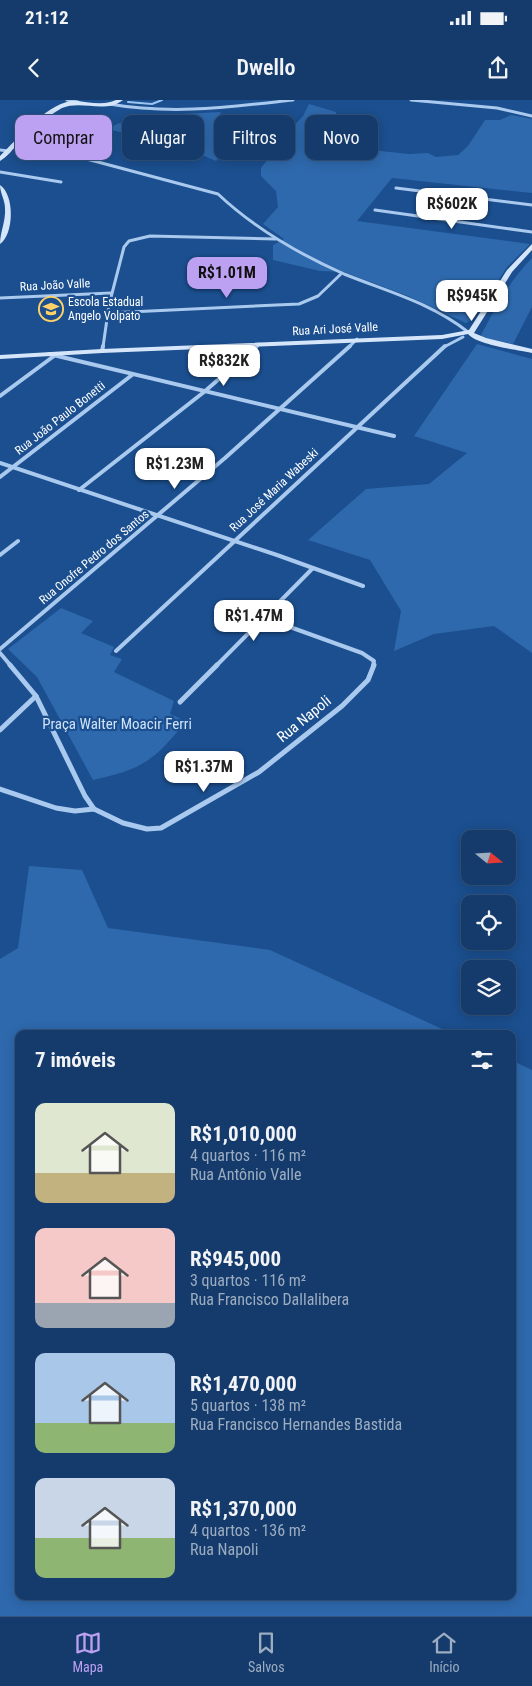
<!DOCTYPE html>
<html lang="pt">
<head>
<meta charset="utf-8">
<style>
	:root { --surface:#143b6b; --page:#214673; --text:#f1f3f6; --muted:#9dadc1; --line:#33557e; --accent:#bca0f2 }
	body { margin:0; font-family:"Roboto Condensed",sans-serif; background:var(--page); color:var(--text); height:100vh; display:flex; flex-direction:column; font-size:19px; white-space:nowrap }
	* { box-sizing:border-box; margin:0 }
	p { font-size:16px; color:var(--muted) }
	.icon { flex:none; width:28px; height:28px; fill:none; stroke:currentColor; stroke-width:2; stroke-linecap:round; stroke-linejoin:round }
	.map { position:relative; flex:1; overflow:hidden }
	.sheet { position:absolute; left:15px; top:930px; width:501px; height:570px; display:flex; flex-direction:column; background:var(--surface); border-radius:10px; box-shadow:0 2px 12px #0003,0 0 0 1px var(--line) }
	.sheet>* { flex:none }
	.banner { position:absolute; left:15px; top:15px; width:502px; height:45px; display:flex; gap:10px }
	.needle { width:32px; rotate:108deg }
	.buttons { position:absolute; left:461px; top:730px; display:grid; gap:10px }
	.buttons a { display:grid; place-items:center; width:55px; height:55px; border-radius:10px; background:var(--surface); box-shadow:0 2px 12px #0003,0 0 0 1px var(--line); font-size:25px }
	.price { position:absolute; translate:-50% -42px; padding:0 11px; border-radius:10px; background:#fff; color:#222; font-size:16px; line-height:32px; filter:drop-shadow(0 1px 2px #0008) }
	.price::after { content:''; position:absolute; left:50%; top:30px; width:15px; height:11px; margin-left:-8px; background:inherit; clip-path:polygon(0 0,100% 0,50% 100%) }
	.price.active { background:var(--accent); color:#111 }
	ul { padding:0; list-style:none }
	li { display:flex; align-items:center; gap:15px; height:125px; padding:0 20px }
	li span { display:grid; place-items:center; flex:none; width:140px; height:100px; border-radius:10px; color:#555 }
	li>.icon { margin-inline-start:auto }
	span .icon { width:60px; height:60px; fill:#fffc; stroke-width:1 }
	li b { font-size:21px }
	h2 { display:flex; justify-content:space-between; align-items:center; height:60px; padding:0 20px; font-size:21px }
	.pill { padding:0 18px; border-radius:10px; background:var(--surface); box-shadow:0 2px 12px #0003,0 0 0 1px var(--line); font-size:18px; line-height:45px }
	.pill.active { background:var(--accent); color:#111 }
	.status { display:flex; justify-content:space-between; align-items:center; height:35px; padding:0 25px; background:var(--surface); direction:ltr }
	.status svg { height:14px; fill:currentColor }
	header { display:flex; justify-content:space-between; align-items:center; height:65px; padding:0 20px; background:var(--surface); font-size:22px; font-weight:600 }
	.menu { display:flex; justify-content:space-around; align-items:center; height:70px; border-top:1px solid var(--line); background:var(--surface); font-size:14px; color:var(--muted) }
	.menu a { display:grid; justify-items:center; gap:2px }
	.menu .active { color:var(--accent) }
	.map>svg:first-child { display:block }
	.green { fill:#2e69ad }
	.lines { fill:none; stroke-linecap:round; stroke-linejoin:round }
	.stream { stroke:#9cc4f0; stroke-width:2 }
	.street-far2 { stroke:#a9c9ee; stroke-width:3 }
	.street-far1 { stroke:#a9c9ee; stroke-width:4 }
	.street { stroke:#a9c9ee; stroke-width:5 }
	.secondary { fill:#d6e6fa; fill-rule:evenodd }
	.labels { text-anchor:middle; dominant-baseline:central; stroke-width:4.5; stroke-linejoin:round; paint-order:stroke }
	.far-street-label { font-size:12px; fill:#fff; stroke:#1b4f8f }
	.far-poi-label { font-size:12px; fill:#fff; stroke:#1b4f8f; text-anchor:start }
	.street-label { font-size:15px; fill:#fff; stroke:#1b4f8f }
	.park-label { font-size:15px; fill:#cfe3fa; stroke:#1b4f8f }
</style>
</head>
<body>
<div class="status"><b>21:12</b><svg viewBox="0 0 49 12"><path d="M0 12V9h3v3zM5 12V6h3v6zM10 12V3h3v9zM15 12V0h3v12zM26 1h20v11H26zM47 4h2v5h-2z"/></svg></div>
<header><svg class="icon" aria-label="back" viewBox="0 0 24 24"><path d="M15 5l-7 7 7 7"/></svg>Dwello<svg class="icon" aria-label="share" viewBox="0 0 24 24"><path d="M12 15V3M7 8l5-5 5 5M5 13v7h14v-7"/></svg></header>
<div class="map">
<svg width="532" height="1516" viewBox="0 0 532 1516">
	<rect width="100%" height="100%" fill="#1b4f8f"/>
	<g class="green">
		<path d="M309,4L336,12V29L364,36L371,50L409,54L428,53L436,57L458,55L468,46L485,20H500L511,15L532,19V93L392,78L357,121L530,144L507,167L472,220L466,223L408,196L344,172L320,171L273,160V145L284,139L263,124L278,107L276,91L261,76V68L275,50L232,44L216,61L197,53L196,43L171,37L160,38L152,54L142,58L124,33L108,29L119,23L148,26L163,21L161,15L221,12L218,18L267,21L263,29L288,32L303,16Z"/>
		<path d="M532,158V207L513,244L480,237C495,209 509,181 532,158Z"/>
		<path d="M477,244L532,259V553L494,526L434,534L394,551L401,511L370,460L308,440L366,389L429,384L467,353L414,336Z"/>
		<path d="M61,508L93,521L81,533L114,547L110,555L122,559L114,572L174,601L170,614L186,621C154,661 143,669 93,680L37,577L8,549Z"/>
		<path d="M29,766L82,770L108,828L270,850L453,934H19V1496H512L513,961L532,970V1516H0V859L18,848Z"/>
	</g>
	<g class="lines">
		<path class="stream" d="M128,2L152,4L162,0"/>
		<g class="street-far2">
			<path d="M67,0L78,2"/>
			<path d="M411,0L497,8L532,16"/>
			<path d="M109,4C174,15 229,7 293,0"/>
			<path d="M19,41L218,94C254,128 299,154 344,174C386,191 432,203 468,232"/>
			<path d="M0,50L9,51"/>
			<path d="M0,72L61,82"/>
			<path d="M396,88L532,105"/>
			<path d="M375,110L532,132"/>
			<path d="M0,198L111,193"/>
			<path d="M108,213L299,204L318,196L342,173"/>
			<path d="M103,247L109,205L124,147L129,141L150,136L276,139"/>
			<path d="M256,247L259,244"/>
			<path d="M349,247L357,239"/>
			<path d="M444,247L463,237"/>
		</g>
		<g class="street-far1">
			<path d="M102,251L103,246"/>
			<path d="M49,254L394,336"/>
			<path d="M0,296L54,256"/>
			<path d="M0,363L277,455L363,486"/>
			<path d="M0,377L132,275"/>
			<path d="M79,390L204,292L257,246"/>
			<path d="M0,455L18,441"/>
			<path d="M265,518L362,553L374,561L373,566"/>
			<path d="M0,549L225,358L350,246"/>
			<path d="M116,551L445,246"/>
			<path d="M0,553L11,566"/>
			<path d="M216,566L313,468"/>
		</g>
		<g class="street">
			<path d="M10,565L36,596L85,696L94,709"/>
			<path d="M180,602L217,565"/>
			<path d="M0,630L36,596"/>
			<path d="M0,689L56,708L75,711L94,709L123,723L147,729L161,728L259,672L342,606L368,580L374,565"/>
		</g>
		<g class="secondary">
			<path d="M116,0H123C105,14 82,0 62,8C45,17 31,32 17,45C12,50 7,57 0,61V56C18,38 44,7 70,1C85,0 101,7 116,0Z"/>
			<path d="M0,85C15,95 14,135 0,144C0,132 6,121 5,108C5,100 0,93 0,85Z"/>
			<path d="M532,144V150L512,172L474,233L486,238L532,249V253C518,250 477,245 468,234L442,239L102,253L0,259V255L102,249L442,235L469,230L507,170Z"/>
		</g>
	</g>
	<defs>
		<symbol id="school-ring" viewBox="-11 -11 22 22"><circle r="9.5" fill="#1b4f8f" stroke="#ffd166" stroke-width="1.5"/><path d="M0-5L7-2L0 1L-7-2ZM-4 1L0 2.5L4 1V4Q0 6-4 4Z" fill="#ffd166"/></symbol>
	</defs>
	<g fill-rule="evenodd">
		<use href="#school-ring" x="37" y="195" width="28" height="28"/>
	</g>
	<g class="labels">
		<g class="far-street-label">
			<text transform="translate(55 185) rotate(-3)">Rua João Valle</text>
			<text transform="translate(335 229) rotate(-3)">Rua Ari José Valle</text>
			<text transform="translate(60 318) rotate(-38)">Rua João Paulo Bonetti</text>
			<text transform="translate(274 390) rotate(-43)">Rua José Maria Wabeski</text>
			<text transform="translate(94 457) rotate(-40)">Rua Onofre Pedro dos Santos</text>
		</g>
		<g class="far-poi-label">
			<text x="68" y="202">Escola Estadual<tspan x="68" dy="14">Angelo Volpato</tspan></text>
		</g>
		<g class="street-label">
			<text transform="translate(304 619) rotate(-39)">Rua Napoli</text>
		</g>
		<g class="park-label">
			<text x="117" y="624">Praça Walter Moacir Ferri</text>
		</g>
	</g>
</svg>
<div class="buttons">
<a><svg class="needle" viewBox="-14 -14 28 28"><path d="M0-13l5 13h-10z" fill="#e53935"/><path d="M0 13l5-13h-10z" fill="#9dadc1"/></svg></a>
<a><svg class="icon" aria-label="locate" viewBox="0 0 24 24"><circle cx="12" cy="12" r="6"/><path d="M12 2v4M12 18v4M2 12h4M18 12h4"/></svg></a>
<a><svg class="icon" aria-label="layers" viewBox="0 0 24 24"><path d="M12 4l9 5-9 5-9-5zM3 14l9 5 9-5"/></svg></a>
</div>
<b class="price" style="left:452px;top:130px">R$602K</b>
<b class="price active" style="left:227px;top:199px">R$1.01M</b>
<b class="price" style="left:472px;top:222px">R$945K</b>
<b class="price" style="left:224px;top:287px">R$832K</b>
<b class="price" style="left:175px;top:390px">R$1.23M</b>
<b class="price" style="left:254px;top:542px">R$1.47M</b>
<b class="price" style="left:204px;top:693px">R$1.37M</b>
<div class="banner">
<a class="pill active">Comprar</a>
<a class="pill">Alugar</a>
<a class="pill">Filtros</a>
<a class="pill">Novo</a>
</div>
<section class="sheet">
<h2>7 imóveis<svg class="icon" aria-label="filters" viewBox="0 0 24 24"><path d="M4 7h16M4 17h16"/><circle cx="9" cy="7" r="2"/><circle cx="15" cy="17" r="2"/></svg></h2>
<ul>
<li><span style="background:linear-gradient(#dfe7d0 70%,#c2b280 0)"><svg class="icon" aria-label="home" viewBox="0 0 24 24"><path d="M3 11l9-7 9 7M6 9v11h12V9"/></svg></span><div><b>R$1,010,000</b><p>4 quartos · 116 m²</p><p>Rua Antônio Valle</p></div></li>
<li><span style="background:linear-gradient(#f6c9c9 75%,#9aa5b1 0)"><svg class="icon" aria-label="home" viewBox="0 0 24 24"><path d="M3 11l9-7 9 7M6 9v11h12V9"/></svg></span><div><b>R$945,000</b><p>3 quartos · 116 m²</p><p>Rua Francisco Dallalibera</p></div></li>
<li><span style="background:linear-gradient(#a9c7e8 70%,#8fb573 0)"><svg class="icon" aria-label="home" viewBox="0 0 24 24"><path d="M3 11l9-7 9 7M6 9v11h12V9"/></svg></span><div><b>R$1,470,000</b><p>5 quartos · 138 m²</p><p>Rua Francisco Hernandes Bastida</p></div></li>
<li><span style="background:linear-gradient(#c9d6e8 60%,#8fb573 0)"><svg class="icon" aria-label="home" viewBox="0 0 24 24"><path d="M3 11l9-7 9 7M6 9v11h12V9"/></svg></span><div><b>R$1,370,000</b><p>4 quartos · 136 m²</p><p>Rua Napoli</p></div></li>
</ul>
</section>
</div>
<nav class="menu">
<a class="active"><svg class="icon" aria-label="map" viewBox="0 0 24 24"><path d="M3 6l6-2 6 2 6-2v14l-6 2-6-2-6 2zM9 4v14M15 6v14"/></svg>Mapa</a>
<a><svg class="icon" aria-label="saved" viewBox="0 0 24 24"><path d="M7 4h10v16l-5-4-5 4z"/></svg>Salvos</a>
<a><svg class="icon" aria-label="home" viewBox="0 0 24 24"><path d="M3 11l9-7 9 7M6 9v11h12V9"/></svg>Início</a>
</nav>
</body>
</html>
